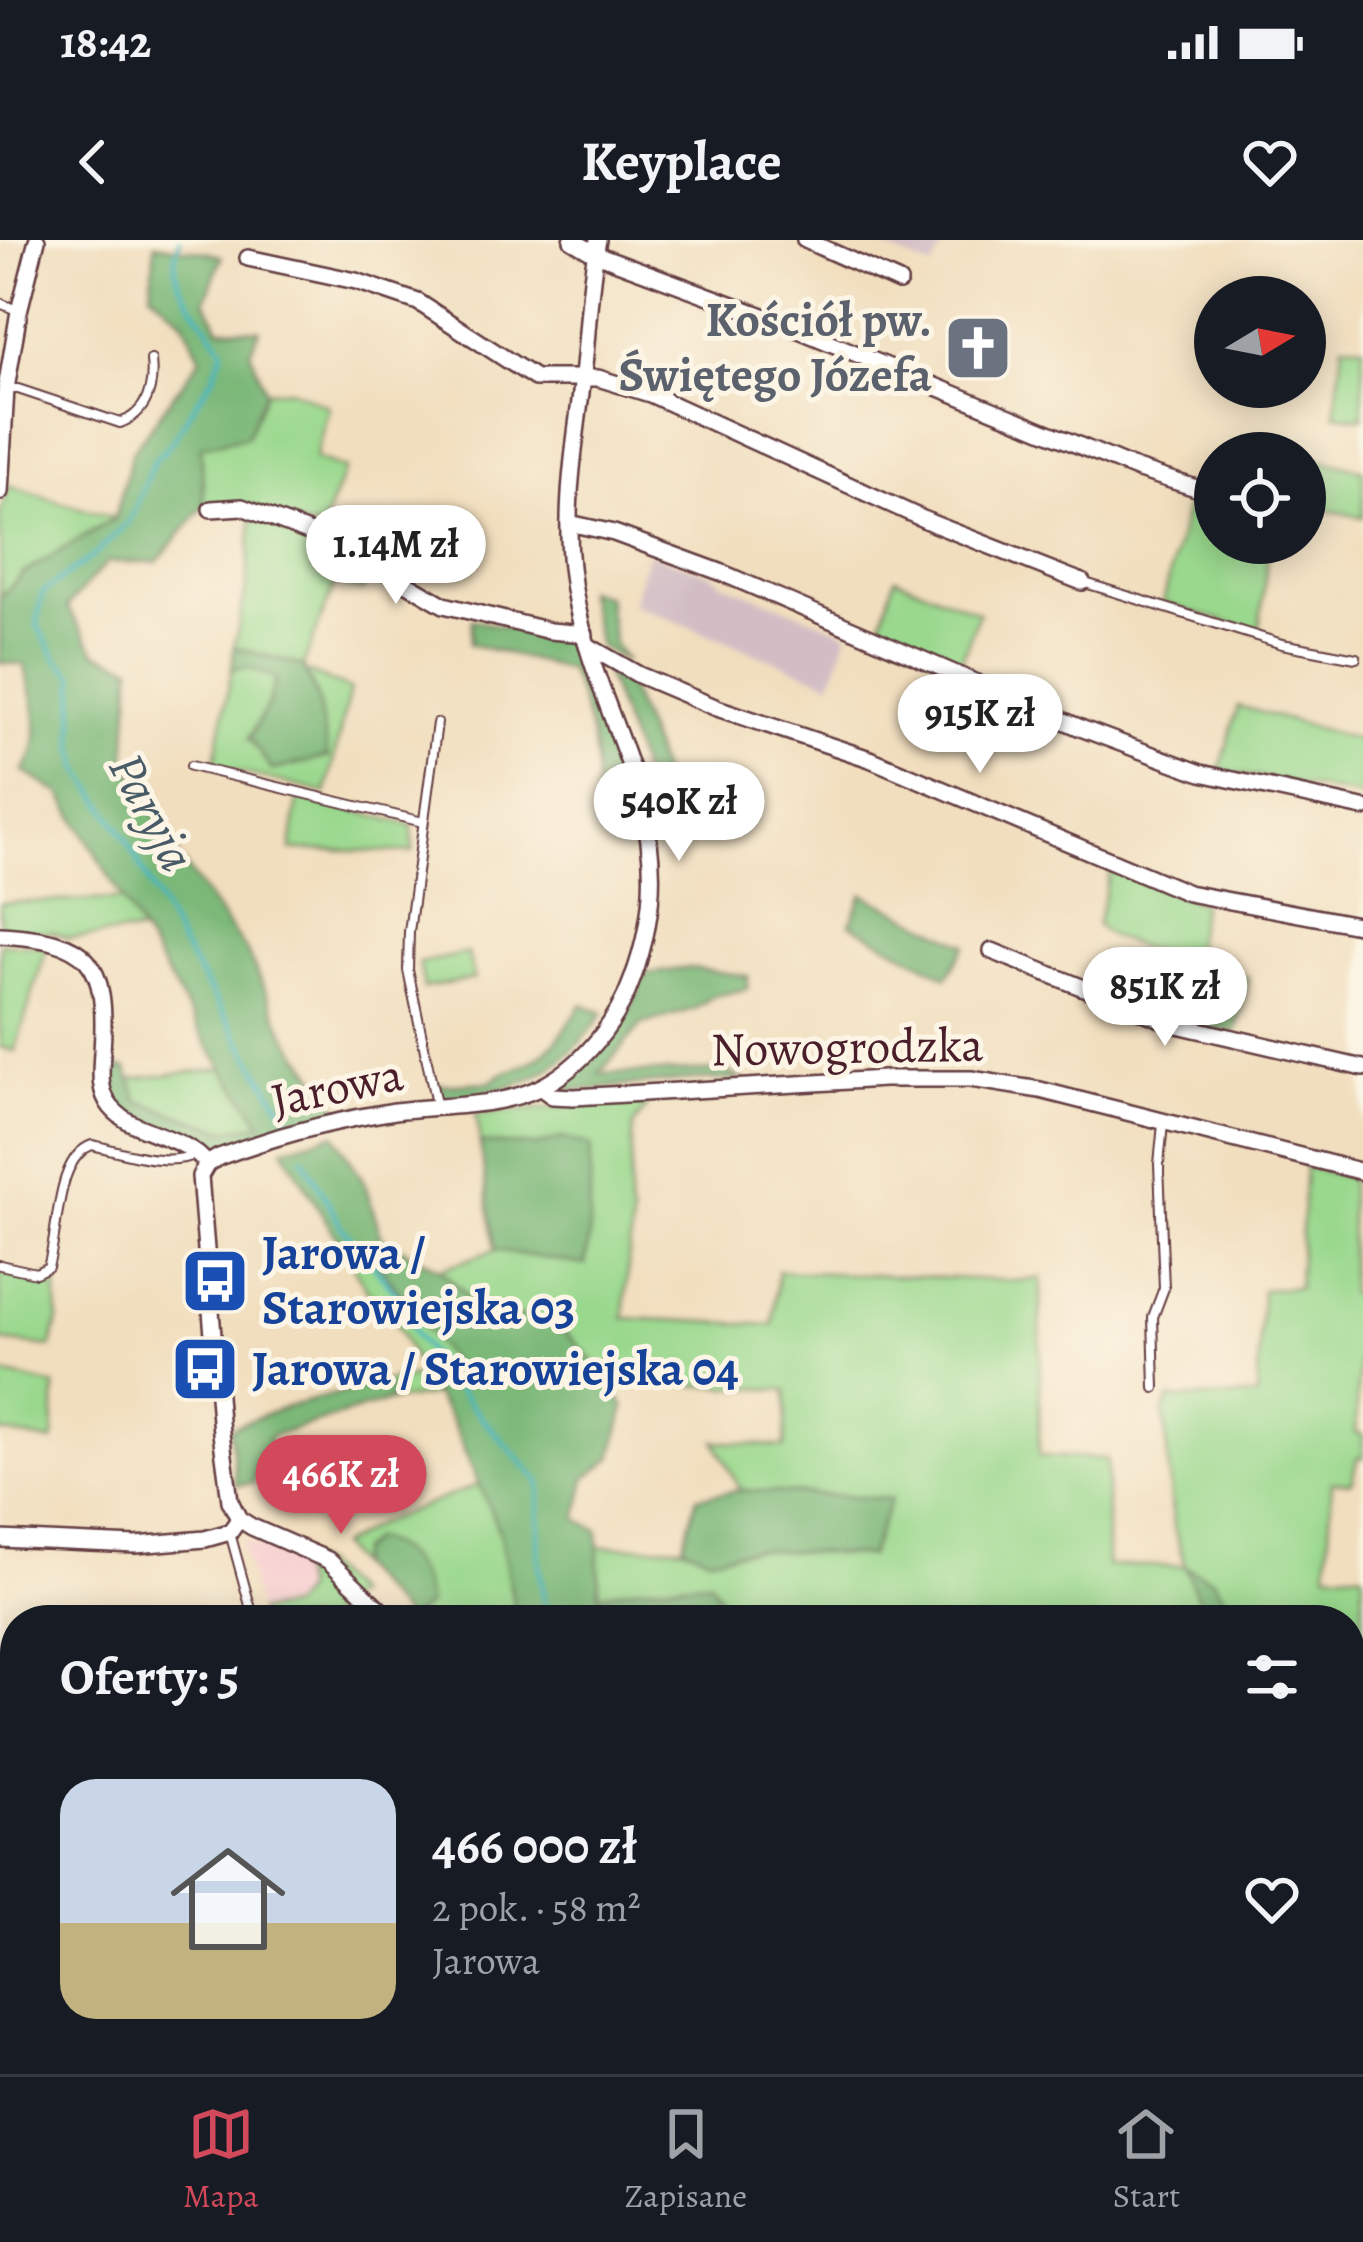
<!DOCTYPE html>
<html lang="pl">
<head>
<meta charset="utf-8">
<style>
	:root { --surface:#171b24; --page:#20242c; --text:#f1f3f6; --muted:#9ea1a6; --line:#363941; --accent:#d1495b }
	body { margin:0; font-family:Alegreya,serif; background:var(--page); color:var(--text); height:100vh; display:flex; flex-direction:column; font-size:45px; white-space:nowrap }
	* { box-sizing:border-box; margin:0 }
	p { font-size:39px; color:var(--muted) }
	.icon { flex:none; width:66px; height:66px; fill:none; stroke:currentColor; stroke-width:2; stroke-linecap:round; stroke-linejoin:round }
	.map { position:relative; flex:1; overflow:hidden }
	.side { position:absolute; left:0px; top:1365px; width:1365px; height:471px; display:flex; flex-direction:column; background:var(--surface); border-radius:48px 48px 0 0; box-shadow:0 6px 30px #0003 }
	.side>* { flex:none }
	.needle { width:78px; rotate:80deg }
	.fabs { position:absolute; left:1194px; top:36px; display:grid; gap:24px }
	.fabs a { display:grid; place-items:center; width:132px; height:132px; border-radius:50%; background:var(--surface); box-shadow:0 6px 30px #0003; font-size:60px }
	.price { position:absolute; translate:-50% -102px; padding:0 27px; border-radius:42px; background:#fff; color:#222; font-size:39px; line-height:78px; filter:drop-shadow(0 3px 6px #0008) }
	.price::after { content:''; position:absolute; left:50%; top:72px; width:36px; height:27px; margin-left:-18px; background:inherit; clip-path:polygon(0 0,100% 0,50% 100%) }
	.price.on { background:var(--accent); color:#fff }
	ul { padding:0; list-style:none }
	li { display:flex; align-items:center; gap:36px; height:300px; padding:0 60px }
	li+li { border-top:3px solid var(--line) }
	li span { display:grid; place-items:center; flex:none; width:336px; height:240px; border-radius:36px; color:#555 }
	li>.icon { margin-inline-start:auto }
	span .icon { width:144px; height:144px; fill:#fffc; stroke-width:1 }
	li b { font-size:51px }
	h2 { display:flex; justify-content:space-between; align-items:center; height:144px; padding:0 60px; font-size:51px }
	.status { display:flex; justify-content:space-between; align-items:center; height:84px; padding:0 60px; background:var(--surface); direction:ltr }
	.status svg { height:33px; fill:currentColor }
	header { display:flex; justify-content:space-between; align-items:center; height:156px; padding:0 60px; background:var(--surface); font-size:54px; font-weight:700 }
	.menu { display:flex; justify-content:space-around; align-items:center; height:168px; border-top:3px solid var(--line); background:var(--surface); font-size:33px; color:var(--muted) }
	.menu a { display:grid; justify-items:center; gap:6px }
	.menu .on { color:var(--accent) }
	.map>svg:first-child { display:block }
	.built { fill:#f7cfd0 }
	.industrial { fill:#d2bdc5 }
	.green { fill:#9ad88d; stroke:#727c5c; stroke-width:3 }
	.forest { fill:#7bb878; stroke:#626c52; stroke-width:3 }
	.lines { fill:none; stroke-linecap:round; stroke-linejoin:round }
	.stream { stroke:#45b5be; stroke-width:4.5 }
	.lane-casing { stroke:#633c41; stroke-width:12 }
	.street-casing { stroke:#633c41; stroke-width:20 }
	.lane { stroke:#fff; stroke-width:8 }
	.street { stroke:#fff; stroke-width:15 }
	.labels { text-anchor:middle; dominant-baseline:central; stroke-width:10; stroke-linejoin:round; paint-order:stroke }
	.worship-label { font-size:48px; font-weight:bold; fill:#5b616d; stroke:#fcf5e5; text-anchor:end }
	.street-label { font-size:48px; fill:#4a1f2b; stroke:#fcf5e5 }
	.transit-label { font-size:48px; font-weight:bold; fill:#164399; stroke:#fcf5e5; text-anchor:start }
	.water-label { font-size:51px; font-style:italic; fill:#485b66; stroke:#fcf5e5 }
</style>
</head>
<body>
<div class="status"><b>18:42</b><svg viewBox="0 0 49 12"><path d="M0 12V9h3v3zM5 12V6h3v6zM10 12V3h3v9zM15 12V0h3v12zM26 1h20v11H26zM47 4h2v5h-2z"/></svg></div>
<header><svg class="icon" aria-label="back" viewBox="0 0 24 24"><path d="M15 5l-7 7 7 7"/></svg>Keyplace<svg class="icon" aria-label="heart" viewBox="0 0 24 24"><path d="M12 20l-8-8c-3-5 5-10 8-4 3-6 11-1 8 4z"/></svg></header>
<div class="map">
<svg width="1363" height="1834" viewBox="0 0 1363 1834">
	<rect width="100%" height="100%" fill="#fcf5e5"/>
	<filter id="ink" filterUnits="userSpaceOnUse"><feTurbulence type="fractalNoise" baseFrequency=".00833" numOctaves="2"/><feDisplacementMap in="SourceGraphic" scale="24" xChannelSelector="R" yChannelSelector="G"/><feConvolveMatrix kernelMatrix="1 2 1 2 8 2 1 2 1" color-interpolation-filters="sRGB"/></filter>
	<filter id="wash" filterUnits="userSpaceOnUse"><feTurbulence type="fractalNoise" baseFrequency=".004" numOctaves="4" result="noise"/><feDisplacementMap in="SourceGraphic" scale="48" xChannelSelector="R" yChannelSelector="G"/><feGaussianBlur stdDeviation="2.7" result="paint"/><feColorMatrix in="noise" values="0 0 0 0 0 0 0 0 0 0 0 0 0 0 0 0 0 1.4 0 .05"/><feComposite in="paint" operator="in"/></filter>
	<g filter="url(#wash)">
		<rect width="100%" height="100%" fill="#f1debe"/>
		<path class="built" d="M241,1301L297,1314L304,1351L290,1367L258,1372Z"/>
		<g class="industrial">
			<path d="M865,0H947L932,28Z"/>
			<path d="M648,313L710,334L725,344L848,393L831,443L632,364Z"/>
		</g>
		<g class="green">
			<path d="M1343,103L1363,106V178L1335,174Z"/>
			<path d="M291,149L329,167L315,218L345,229L321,289L204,266L201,206L247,196L266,151Z"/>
			<path d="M1305,216L1363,230V277L1305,266Z"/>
			<path d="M9,246C46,256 77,270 115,277L24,333L0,357V274Z"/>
			<path d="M1189,255L1215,262V303H1269L1259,392L1163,363Z"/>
			<path d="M252,276L331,306L373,329L362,351L335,343L303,426L234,407L247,344Z"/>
			<path d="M895,338L979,372L959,427L879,391Z"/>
			<path d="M248,427L277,439L268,465L249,498L318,459L305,431L350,449L326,553L214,526L232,429Z"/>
			<path d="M1238,466L1363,501V557L1220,530Z"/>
			<path d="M298,557L412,585L413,612L291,610Z"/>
			<path d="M1111,626L1202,664L1192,725L1249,738L1235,792L1179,780L1191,725L1112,697L1097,686Z"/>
			<path d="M122,659L143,692L67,698L52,692L0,690V663Z"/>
			<path d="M0,703L47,707L15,811L0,807Z"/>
			<path d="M468,713L474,739L424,748L419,723Z"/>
			<path d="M223,828L263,885L224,890L138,861L130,839Z"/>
			<path d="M643,860L647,866L633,886L629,965L632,975L624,1078L773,1085L778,1031L1023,1041L1041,1038L1039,1216L1107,1219V1326H1185L1173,1284L1164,1171L1170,1159L1257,1156L1262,1050L1298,1047L1305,926L1350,938V1054H1361L1356,1193L1363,1194V1218H1357L1352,1242H1332L1327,1331L1363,1333V1405H1350V1380H1239L1187,1328L1208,1380H717L721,1359L709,1341L638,1347L598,1355V1307L683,1306L709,1317L754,1309L869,1316L891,1259L740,1250L715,1201L785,1207L787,1150L608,1141L557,1083L479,1068L440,1029L495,1010L585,1024L562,898L537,906L480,903L476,874Z"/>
			<path d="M372,1015L468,1143L423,1137L435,1155L386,1162L397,1151L374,1144L422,1135L384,1059L370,1055L347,1016Z"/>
			<path d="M0,1032L38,1041L56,1035L58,1081L51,1107L0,1101Z"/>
			<path d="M0,1133L55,1146L53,1202L0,1192Z"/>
			<path d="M480,1244L499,1291L517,1380H407L428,1364L359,1312L356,1326L339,1306L377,1284Z"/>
			<path d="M297,1314L321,1325L354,1354L324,1380H261L258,1372L290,1367L303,1352Z"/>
			<path d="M0,1432L15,1433V1528L0,1527Z"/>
			<path d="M1350,1800H1363V1834H1339L1336,1821H1350Z"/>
			<path d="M284,1821H398L400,1834H366L364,1824Z"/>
			<path d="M701,1821H804L811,1834H695L693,1823Z"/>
			<path d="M883,1821H964V1834H886Z"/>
			<path d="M1025,1821H1080L1079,1834H1024Z"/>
		</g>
		<g class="forest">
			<path d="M155,4C174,9 206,9 222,17L205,61L219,88L260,90L250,111L266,151L247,196L201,206L204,266L157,322H107L67,367L96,413L132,426L126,520L176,613L247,712L286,795L344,875L217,910L124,870L111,854L107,827L127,829L138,861L224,890L262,884L207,804L61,554L23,531C47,502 33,457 24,424L0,423V357L24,333L115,278L132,212L201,118L183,80L151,52Z"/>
			<path d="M586,350L607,356L614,404L626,421L599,406Z"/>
			<path d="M472,380L576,402L628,547L647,622L595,555C599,509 586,473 569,430L470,404Z"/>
			<path d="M234,407L303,426L318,459L328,517L272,530L249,498L268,465L276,439L248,427L232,429Z"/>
			<path d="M602,423L623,434L654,510L671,566L653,563Z"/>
			<path d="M863,654L966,705L947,737L850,684Z"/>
			<path d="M689,728L748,736L747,749L713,756L694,769L642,784L599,834L725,830L742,839L690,840L569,851L565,840C606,812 629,780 645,734Z"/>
			<path d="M582,764L603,773C559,839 516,851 440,858L439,845L491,842C501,831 513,831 527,824C551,813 568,786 582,764Z"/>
			<path d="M335,894L364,942L382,998L440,1029L479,1068L557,1083L598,1126L625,1167L612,1218L586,1238L577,1279L598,1290L599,1355L638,1347L709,1341L721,1359L717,1380H517L499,1291L452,1182L422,1136L466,1142L372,1015L347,1016L283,908Z"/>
			<path d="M562,898L591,906L589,1000L585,1025L495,1010L480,903L537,906Z"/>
			<path d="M374,1144L398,1151L386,1162L271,1196L253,1243L236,1245L230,1188L286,1167Z"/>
			<path d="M740,1250L873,1258L891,1259L869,1316L754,1309L709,1317L683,1306L697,1257Z"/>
			<path d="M372,1299C405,1305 423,1333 428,1364L407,1380L356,1326L359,1312Z"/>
			<path d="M1185,1327L1213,1339L1239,1380H1208Z"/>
			<path d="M1350,1489L1363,1490V1543L1350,1525Z"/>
			<path d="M249,1821L365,1824L366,1834H281Z"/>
			<path d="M804,1821H883L886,1834H811Z"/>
		</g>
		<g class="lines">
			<g class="stream">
				<path d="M180,0C160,44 205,75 223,110L213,137L168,207L154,220L131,279L96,314L42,353L37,385L56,418L75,437L74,502L80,529L128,602L180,703L288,878"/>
				<path d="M303,917L341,986L406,1066L415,1094L471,1166L540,1242L538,1315L546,1380"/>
				<path d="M793,1821L799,1834"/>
			</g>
		</g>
	</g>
	<g filter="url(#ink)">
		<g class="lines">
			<defs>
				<g id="lane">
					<path d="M0,63L19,71"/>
					<path d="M7,149H18L120,183C148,173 154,146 151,120"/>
					<path d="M1082,342L1282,404L1356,418"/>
					<path d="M191,526L423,582"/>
					<path d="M436,864L408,730L409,692L437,483"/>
					<path d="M0,1025L36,1033L48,1027C59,992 55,918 92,905C121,911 170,929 197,913"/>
					<path d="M1155,1148L1153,1077L1164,1048L1159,924L1163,884"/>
					<path d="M230,1293L254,1380"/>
					<path d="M1350,1482L1363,1483"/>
					<path d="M1350,1612L1363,1613"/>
					<path d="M1350,1794L1363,1795"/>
				</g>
				<g id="street">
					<path d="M572,0L596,14L782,83L1136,229L1215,254"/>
					<path d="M805,0L899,42"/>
					<path d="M248,18L356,41L418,62L535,138H598L650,154L934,284L1082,342"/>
					<path d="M0,252L6,149L19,71L37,0"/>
					<path d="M211,269L242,267L337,303L444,365L550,391L585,394"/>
					<path d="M569,283L614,293L720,332L1083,489L1201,533L1363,568"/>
					<path d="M588,406L639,435L717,468L870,519L1188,653L1363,686"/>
					<path d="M0,695C90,700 108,720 102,812C101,831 98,851 111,867C135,896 183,893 207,924"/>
					<path d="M992,711L1173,784L1363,828"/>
					<path d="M541,848L552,856L574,857L884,839H971L1040,850L1363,932"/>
					<path d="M0,1299L136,1305L205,1299L230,1292L239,1279"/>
					<path d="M391,1380L328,1320L252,1287L239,1279L230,1261L221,1193L200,936L207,924L219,917C275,896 336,880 395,871C440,865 497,868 539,848C581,828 617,783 632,740C695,572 587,483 571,327C564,263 576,199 583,136C588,91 589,44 598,0"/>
					<path d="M559,1821L562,1834"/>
					<path d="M165,1834L179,1821"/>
				</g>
			</defs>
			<use href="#lane" class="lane-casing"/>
			<use href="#street" class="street-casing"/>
			<use href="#lane" class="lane"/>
			<use href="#street" class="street"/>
		</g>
	</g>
	<defs>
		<symbol id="church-square" viewBox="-11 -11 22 22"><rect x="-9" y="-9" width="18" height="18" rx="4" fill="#6b7280" stroke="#fcf5e5"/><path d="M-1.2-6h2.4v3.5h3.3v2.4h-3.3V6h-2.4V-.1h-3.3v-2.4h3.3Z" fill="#fff"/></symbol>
		<symbol id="bus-square" viewBox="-11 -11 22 22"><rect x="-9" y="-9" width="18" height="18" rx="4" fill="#1a4fb4" stroke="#fcf5e5"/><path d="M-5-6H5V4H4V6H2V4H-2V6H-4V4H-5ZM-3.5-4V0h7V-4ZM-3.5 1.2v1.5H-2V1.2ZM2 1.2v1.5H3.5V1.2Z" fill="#fff"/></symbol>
	</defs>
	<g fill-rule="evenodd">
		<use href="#church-square" x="940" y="70" width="76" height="76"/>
		<use href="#bus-square" x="177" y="1003" width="76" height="76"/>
		<use href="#bus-square" x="167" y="1091" width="76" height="76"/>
	</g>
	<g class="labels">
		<g class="worship-label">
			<text x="932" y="80">Kościół pw.<tspan x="932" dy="55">Świętego Józefa</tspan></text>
		</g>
		<g class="street-label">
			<text transform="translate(847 807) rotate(-1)">Nowogrodzka</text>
			<text transform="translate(337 847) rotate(-12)">Jarowa</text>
		</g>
		<g class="transit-label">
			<text x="262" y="1013">Jarowa /<tspan x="262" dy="55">Starowiejska 03</tspan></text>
			<text x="252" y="1129">Jarowa / Starowiejska 04</text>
		</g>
		<g class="water-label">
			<text transform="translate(152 572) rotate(62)">Paryja</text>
		</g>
	</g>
</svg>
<div class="fabs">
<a><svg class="needle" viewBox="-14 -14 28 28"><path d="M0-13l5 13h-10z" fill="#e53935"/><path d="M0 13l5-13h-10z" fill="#9ea1a6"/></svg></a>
<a><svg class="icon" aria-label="locate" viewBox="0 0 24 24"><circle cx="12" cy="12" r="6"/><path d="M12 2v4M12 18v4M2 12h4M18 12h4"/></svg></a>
</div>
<b class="price" style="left:396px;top:367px">1.14M zł</b>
<b class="price" style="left:980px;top:536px">915K zł</b>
<b class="price" style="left:679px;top:624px">540K zł</b>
<b class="price" style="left:1165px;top:809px">851K zł</b>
<b class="price on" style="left:341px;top:1297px">466K zł</b>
<section class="side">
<h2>Oferty: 5<svg class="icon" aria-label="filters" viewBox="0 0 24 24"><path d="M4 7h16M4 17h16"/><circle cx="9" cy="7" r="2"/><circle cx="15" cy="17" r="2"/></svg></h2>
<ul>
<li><span style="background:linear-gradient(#c9d6e8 60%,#c2b280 0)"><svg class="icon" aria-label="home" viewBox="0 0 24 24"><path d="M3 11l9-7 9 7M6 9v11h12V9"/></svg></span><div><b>466 000 zł</b><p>2 pok. · 58 m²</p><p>Jarowa</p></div><svg class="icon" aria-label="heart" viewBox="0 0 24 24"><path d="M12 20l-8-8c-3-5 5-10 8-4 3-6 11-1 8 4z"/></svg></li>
</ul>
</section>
</div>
<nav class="menu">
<a class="on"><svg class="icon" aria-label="map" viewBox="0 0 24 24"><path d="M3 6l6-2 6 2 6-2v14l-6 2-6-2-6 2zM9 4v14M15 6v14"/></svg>Mapa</a>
<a><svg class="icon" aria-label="saved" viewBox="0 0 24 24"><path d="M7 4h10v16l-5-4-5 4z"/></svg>Zapisane</a>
<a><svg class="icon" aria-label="home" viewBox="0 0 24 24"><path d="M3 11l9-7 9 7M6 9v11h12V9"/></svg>Start</a>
</nav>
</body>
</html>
